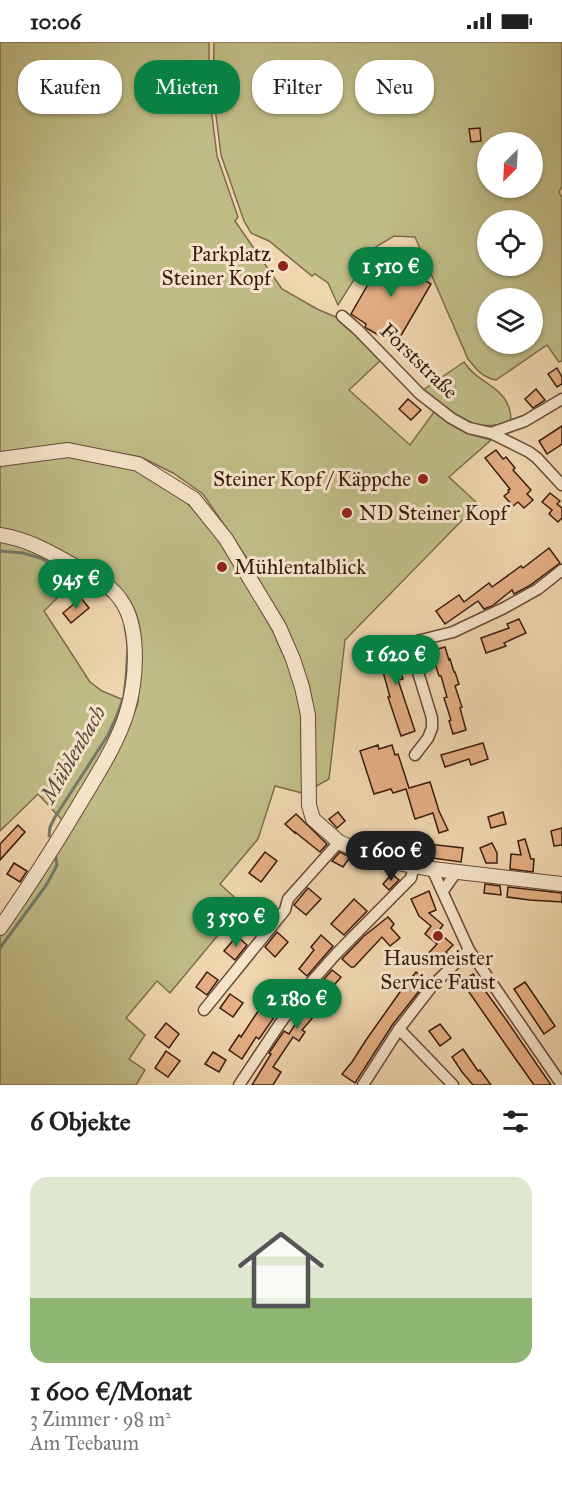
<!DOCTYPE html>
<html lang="de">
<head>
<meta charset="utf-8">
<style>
	:root { --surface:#fff; --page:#f6f6f6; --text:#222; --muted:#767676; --line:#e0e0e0; --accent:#0b8043 }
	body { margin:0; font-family:"IM FELL Great Primer",serif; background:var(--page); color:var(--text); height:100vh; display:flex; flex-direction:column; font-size:22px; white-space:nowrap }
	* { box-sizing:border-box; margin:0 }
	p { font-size:20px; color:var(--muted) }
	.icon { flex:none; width:33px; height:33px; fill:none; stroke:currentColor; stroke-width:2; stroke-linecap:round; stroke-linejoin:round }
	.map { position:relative; height:1043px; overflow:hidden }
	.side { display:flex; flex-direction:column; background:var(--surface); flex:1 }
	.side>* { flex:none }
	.guide { position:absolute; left:18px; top:18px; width:526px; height:54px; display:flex; gap:12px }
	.needle { width:39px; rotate:204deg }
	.buttons { position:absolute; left:477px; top:90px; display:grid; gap:12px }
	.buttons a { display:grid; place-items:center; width:66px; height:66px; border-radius:50%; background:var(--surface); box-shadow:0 2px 4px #0004; font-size:30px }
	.price { position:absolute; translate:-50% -51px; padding:0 14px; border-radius:21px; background:var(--accent); color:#fff; font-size:20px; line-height:39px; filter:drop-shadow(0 2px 3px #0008) }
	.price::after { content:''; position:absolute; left:50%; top:36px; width:18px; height:14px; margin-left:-9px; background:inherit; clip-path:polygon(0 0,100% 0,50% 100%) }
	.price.current { background:#222; color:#fff }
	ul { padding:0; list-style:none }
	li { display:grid; align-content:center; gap:12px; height:318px; padding:0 30px }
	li+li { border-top:2px solid var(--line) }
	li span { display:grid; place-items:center; height:186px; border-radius:18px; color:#555 }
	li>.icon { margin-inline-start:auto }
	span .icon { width:108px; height:108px; fill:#fffc; stroke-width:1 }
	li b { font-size:26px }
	h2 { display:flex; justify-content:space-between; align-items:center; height:72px; padding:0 30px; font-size:26px }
	.tag { padding:0 21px; border-radius:24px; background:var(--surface); box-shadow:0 2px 4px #0004; font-size:21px; line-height:54px }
	.tag.current { background:var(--accent); color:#fff }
	.status { display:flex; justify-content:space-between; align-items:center; height:42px; padding:0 30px; background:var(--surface); direction:ltr }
	.status svg { height:16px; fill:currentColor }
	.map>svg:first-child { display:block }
	.green { fill:#bfbc86; stroke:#7e6c4a; stroke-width:1.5; fill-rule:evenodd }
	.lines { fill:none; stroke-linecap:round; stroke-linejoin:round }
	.stream { stroke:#757a68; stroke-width:3 }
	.building { fill:#e5ae84; stroke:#3c1b0d; stroke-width:1.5 }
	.minor-casing { stroke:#694a35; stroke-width:13 }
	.tertiary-casing { stroke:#694a35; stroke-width:16 }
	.minor { stroke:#f5e4ca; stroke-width:10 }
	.tertiary { stroke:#f5e4ca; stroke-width:14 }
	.poi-dot { fill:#8f2418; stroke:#f5e4ca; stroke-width:2 }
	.labels { text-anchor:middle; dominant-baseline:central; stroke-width:6; stroke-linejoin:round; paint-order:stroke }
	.poi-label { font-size:21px; fill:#3c1b0d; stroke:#f5e4ca; text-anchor:end }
	.street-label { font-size:21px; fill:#3c1b0d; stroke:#f5e4ca }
	.water-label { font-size:22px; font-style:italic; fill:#584b3b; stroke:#f5e4ca }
</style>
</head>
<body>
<div class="status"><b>10:06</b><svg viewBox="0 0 49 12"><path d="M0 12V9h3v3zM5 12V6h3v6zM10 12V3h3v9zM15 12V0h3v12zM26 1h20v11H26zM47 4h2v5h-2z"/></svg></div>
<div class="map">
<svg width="562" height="1043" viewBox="0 0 562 1043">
	<rect width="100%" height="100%" fill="#efd6ae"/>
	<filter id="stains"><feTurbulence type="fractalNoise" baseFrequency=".00333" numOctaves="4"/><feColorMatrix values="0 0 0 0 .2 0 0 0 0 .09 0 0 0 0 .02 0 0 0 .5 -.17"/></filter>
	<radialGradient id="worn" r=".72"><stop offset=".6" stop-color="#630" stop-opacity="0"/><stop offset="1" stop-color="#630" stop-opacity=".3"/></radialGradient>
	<g class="green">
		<path d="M0,0H209V49L217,114L238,175L235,179L282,247L317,267L338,276L382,317L349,348L410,403L434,370L469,392L491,398L449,435L478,462L345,598L329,737L313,746L315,679L309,642L284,582L246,515L203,452L173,431L141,415L65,402L0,411Z"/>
		<path d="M214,0H562V144L559,150L562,156V319L559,320L547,303L496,338C483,336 476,327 468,317L415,195L394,194L374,206L338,263L328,241L315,232L312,234L269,199L251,191L244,179L221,113L213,50ZM488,100H532V146H488ZM488,178H532V224H488ZM488,256H532V302H488Z"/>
		<path d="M464,320C479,344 511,344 511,379C474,394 450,370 423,348Z"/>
		<path d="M67,413L136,427L167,446L190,464L211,486L231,514L271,585L290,627L297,650L301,672L302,751L275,744L258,797L220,842L243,863L170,951L157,939L126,976L145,993L129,1017L145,1028L136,1043H0V892L129,683C132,676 136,668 138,660C139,654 137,648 138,641C139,610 148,582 126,554L0,488V422Z"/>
		<path d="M0,498L30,507L81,533L44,569L90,640L102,649L126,659L114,692L64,780L38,752L0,789Z"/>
	</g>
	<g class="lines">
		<g class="stream">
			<path d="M0,509L23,511L40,516L100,547L110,555"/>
			<path d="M49,794L50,785L55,775L108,693L117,673L124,654L126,637L128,603L125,584"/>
			<path d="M0,906L47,842L57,823L55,812"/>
		</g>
	</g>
	<g class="building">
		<path d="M480,86L481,99L471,100L469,87Z"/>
		<path d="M393,210L408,219L404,226L431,242L399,297L388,291L385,297L368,287L365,285L366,282L351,272L382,218L387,221Z"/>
		<path d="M557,326L562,335V342L557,345L548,332Z"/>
		<path d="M536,347L545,358L533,366L525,357Z"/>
		<path d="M408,357L421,368L411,378L399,367Z"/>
		<path d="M562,384V402L547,412L539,399Z"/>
		<path d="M496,408L503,417L506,415L515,426L513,428L531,448L527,452L533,458L524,466L518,460L513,464L504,454L509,450L508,448L510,447L485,416Z"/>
		<path d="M550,451L560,459L557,462L562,466V476L558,480L549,472L552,468L542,460Z"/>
		<path d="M549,506L560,521L529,544L514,552L512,548L492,564L484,567L478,559L445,582L436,569L459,553L464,560L489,541L492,545L521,524L523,526Z"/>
		<path d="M81,556L89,566L71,581L63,571Z"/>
		<path d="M519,577L526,591L504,601L506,604L486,611L481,596L509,586L507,582Z"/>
		<path d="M398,597L404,612L396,615L403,637L398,638L415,689L401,694L388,655H390L382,626L385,625L378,604Z"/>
		<path d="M445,605L449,618L450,617L454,630H455L459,642L455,644L462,665L460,666L466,688L453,692L449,679L451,678L444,656L447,655L441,634H439L431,609Z"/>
		<path d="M483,701L488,717L471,723L469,717L445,725L441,713Z"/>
		<path d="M378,703L379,707L392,703L395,713L398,712L409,746L430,740L439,769L448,788L439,791L433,771L415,777L406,747L393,751L391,747L374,752L360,709Z"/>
		<path d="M338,770L345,779L337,786L329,777Z"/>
		<path d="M503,770L506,782L491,786L488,775Z"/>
		<path d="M296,772L327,802L320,810L295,790V791L285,782Z"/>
		<path d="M18,783L25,790L0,818V802Z"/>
		<path d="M562,786V803L554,804L551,789Z"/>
		<path d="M525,797L531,817H534L533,830L510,827L511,812L521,813L518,799Z"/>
		<path d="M386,799L420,806V801L463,806L461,820L433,816V818L389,810L383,808Z"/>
		<path d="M492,801L497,811V821H486L480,806Z"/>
		<path d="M265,810L277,819L261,840L249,831Z"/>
		<path d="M340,810L350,815L343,825L332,819Z"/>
		<path d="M14,821L27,829L20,840L7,832Z"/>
		<path d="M392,832L399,838L389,848L383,842Z"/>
		<path d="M485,842L500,844L501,853L484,851Z"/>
		<path d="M508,845L562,851V860L530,858L507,855Z"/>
		<path d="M308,846L321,857L306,873L294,863Z"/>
		<path d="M429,849L436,868L429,871L443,883L438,890L453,903L446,910L448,912L438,924L426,914L437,902L425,892L431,884L419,874L411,857Z"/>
		<path d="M354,857L367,869L344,893L331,882Z"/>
		<path d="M259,864L271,873L257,891L245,882Z"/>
		<path d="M388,875L394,882L391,886L400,896L390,904L382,895L354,925H351L342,917L364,894Z"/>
		<path d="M277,890L288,900L275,915L265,905Z"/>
		<path d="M321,893L333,904L307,934L299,927L314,908L311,905Z"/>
		<path d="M237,894L247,903L235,918L224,909Z"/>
		<path d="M332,928L341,935L330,948L334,951L302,988L305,990L299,999L293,995L273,1025L281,1030L273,1043H252L271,1012L269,1011L284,989L289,992L300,975L297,972L304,962L306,964L321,945L319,943Z"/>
		<path d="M207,930L218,938L207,953L196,945Z"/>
		<path d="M416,930L427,939L393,982L355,1041L342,1032L352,1020L366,998L400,950Z"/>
		<path d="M473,932L507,979L551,1043H534L510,1009L462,940Z"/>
		<path d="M525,940L555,984L544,992L514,947Z"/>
		<path d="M272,948L286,958L259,997L256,995L242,1017L229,1008L239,993L241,995Z"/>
		<path d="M230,952L243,961L233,975L220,966Z"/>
		<path d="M166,981L179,992L169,1006L155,995Z"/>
		<path d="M440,982L451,996L440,1004L429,989Z"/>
		<path d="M463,1007L478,1029L480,1028L491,1043H473L462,1030L452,1015Z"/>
		<path d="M166,1009L180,1019L168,1035L155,1026Z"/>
		<path d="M213,1010L226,1018L219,1030L205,1022Z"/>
	</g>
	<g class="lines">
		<defs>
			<g id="minor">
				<path d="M342,274L358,288L420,352L433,362L451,376L469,386L491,391L529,410L537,416L562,443"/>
				<path d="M491,391L525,379L562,357"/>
				<path d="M415,713L428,696L432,686V676L414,617L413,606L417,599L453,590L504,566L538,547L562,528"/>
				<path d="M432,827L469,908L562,1043"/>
				<path d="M443,849L457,829"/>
				<path d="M204,968L285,868L288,857L339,800"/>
				<path d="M399,987L453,1043"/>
				<path d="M239,1043L279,983L306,946L336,912L411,836L414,824"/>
				<path d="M363,1043L399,987L433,943L469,908"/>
			</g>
			<g id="tertiary">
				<path d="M0,417L68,408L138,422L194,457L226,497L279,585L293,617L302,645L308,673L309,763L313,777L339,800L364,811L387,819L432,827L562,842"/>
				<path d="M0,493C26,497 48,509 71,522C91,532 113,543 124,563C140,591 136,641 127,670C117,703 96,734 79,763C54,805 28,846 0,886"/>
			</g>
		</defs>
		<use href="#minor" class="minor-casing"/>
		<use href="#tertiary" class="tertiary-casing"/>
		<use href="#minor" class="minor"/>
		<use href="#tertiary" class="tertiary"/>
	</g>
	<g class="poi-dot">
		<circle cx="283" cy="224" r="6"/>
		<circle cx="423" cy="437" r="6"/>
		<circle cx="347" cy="471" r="6"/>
		<circle cx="222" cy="525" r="6"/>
		<circle cx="438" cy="894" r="6"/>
	</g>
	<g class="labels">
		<g class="poi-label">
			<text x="271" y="212">Parkplatz<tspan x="271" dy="24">Steiner Kopf</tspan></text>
			<text x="411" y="437">Steiner Kopf / Käppche</text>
			<text x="359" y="471" text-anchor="start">ND Steiner Kopf</text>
			<text x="234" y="525" text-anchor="start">Mühlentalblick</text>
			<text x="438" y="916" text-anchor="middle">Hausmeister<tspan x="438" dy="24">Service Faust</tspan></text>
		</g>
		<g class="street-label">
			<text transform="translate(419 319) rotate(44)">Forststraße</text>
		</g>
		<g class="water-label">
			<text transform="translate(73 712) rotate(-60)">Mühlenbach</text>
		</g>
	</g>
	<rect width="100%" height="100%" filter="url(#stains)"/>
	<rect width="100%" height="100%" fill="url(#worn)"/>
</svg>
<div class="buttons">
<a><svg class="needle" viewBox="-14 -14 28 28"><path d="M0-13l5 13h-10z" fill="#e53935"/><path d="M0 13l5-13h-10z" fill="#767676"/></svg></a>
<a><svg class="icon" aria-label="locate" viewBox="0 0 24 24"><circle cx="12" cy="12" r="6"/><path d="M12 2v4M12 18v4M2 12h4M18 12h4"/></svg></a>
<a><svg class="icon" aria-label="layers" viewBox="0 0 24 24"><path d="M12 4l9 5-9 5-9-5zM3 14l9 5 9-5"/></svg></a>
</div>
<b class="price" style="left:391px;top:256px">1 510 €</b>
<b class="price" style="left:76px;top:568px">945 €</b>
<b class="price" style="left:396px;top:644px">1 620 €</b>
<b class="price current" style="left:391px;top:840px">1 600 €</b>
<b class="price" style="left:236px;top:906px">3 550 €</b>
<b class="price" style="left:297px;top:988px">2 180 €</b>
<div class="guide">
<a class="tag">Kaufen</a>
<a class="tag current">Mieten</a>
<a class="tag">Filter</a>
<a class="tag">Neu</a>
</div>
</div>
<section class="side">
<h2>6 Objekte<svg class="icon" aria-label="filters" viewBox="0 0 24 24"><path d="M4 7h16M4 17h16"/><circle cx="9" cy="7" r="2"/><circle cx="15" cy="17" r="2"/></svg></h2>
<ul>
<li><span style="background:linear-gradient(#dfe7d0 65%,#8fb573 0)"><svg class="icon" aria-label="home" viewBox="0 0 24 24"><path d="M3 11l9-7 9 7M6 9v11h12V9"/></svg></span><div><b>1 600 €/Monat</b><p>3 Zimmer · 98 m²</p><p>Am Teebaum</p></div></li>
</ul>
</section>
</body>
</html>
